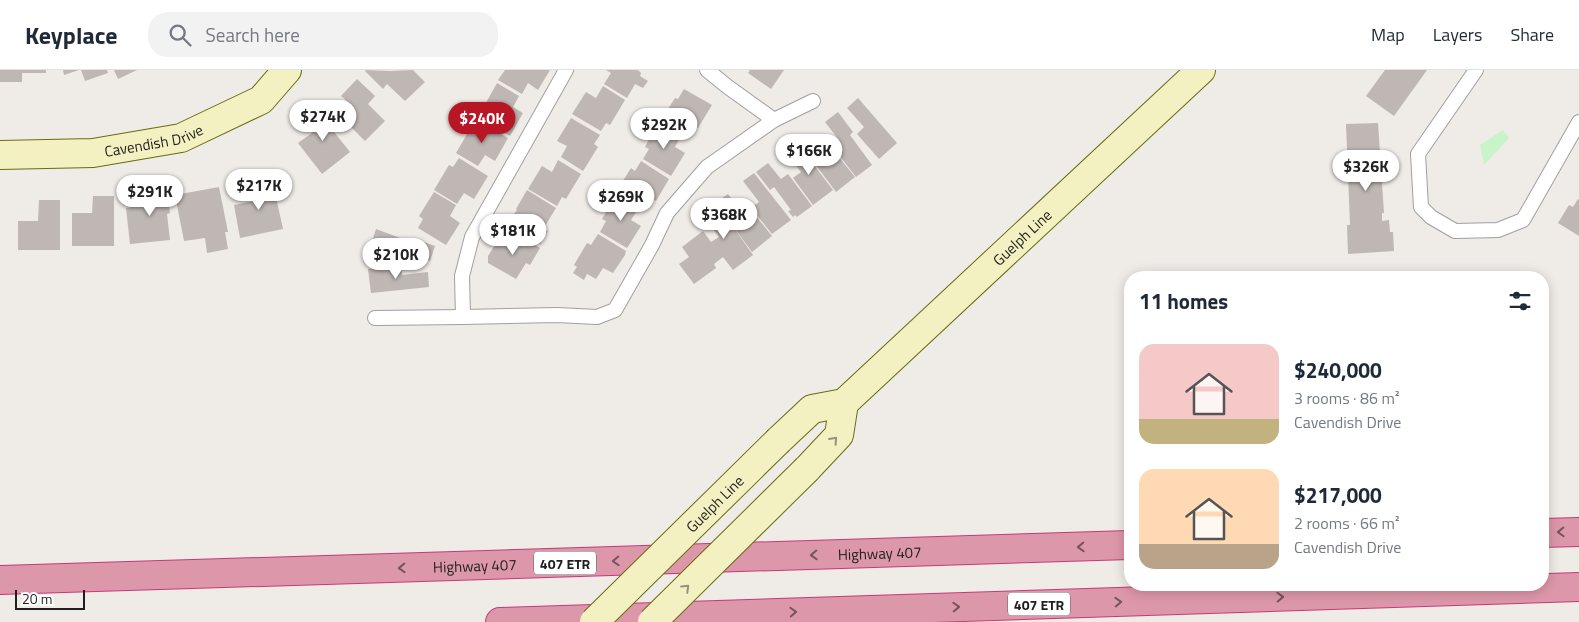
<!DOCTYPE html>
<html lang="en">
<head>
<meta charset="utf-8">
<style>
	:root { --surface:#fff; --page:#f2f2f3; --text:#1f2937; --muted:#747a83; --line:#e0e1e3; --accent:#b81624 }
	body { margin:0; font-family:"Titillium Web",sans-serif; background:var(--page); color:var(--text); height:100vh; display:flex; flex-direction:column; font-size:19px; white-space:nowrap }
	* { box-sizing:border-box; margin:0 }
	p { font-size:16px; color:var(--muted) }
	.icon { flex:none; width:28px; height:28px; fill:none; stroke:currentColor; stroke-width:2; stroke-linecap:round; stroke-linejoin:round }
	.map { position:relative; flex:1; overflow:hidden }
	.sheet { position:absolute; left:1124px; top:201px; width:425px; height:320px; display:flex; flex-direction:column; background:var(--surface); border-radius:20px; box-shadow:0 2px 12px #0003 }
	.sheet>* { flex:none }
	.scale { position:absolute; left:15px; bottom:12px; width:70px; box-sizing:border-box; padding-left:5px; border:2px solid #1f1f1f; border-top:0; font-size:14px; line-height:18px; white-space:nowrap; color:#1f1f1f; -webkit-text-stroke:4px #fff; paint-order:stroke }
	.price { position:absolute; translate:-50% -42px; padding:0 11px; border-radius:18px; background:#fff; color:#222; font-size:16px; line-height:32px; filter:drop-shadow(0 1px 2px #0008) }
	.price::after { content:''; position:absolute; left:50%; top:30px; width:15px; height:11px; margin-left:-8px; background:inherit; clip-path:polygon(0 0,100% 0,50% 100%) }
	.price.active { background:var(--accent); color:#fff }
	ul { padding:0; list-style:none }
	li { display:flex; align-items:center; gap:15px; height:125px; padding:0 15px }
	li span { display:grid; place-items:center; flex:none; width:140px; height:100px; border-radius:15px; color:#555 }
	li>.icon { margin-inline-start:auto }
	span .icon { width:60px; height:60px; fill:#fffc; stroke-width:1 }
	li b { font-size:21px }
	h2 { display:flex; justify-content:space-between; align-items:center; height:60px; padding:0 15px; font-size:21px }
	header { display:flex; align-items:center; gap:30px; box-sizing:border-box; height:70px; padding:0 25px; background:var(--surface); border-bottom:1px solid var(--line) }
	header strong { font-size:24px }
	nav { display:flex; gap:28px; margin-inline-start:auto; font-size:18px }
	.search { width:350px; height:45px; background:var(--page); display:flex; align-items:center; gap:12px; box-sizing:border-box; padding:0 18px; border-radius:20px; color:var(--muted); font-size:19px }
	.map>svg:first-child { display:block }
	.park { fill:#c9f4c9 }
	.building { fill:#bfb7b4 }
	.lines { fill:none; stroke-linecap:round; stroke-linejoin:round }
	.lane-casing { stroke:#a0a0a0; stroke-width:16 }
	.secondary-casing { stroke:#696b11; stroke-width:30 }
	.highway-casing { stroke:#c73976; stroke-width:30 }
	.lane { stroke:#fff; stroke-width:14 }
	.secondary { stroke:#f3f1c1; stroke-width:28 }
	.highway { stroke:#dd97aa; stroke-width:28 }
	.secondary-bridge-casing { stroke:#696b11; stroke-width:30; stroke-linecap:butt }
	.secondary-bridge { stroke:#f3f1c1; stroke-width:28 }
	.oneway { stroke:#949278 }
	.oneway2 { stroke:#74555e }
	.labels { text-anchor:middle; dominant-baseline:central; stroke-width:5; stroke-linejoin:round; paint-order:stroke }
	.shield { fill:#fff; stroke:#626262; stroke-width:1 }
	.shield-label { font-size:14px; font-weight:bold; fill:#1f1f1f }
	.street-label { font-size:15px; fill:#1f1f1f; stroke:#fff }
</style>
</head>
<body>
<header>
<strong>Keyplace</strong>
<div class="search"><svg class="icon" aria-label="search" viewBox="0 0 24 24"><circle cx="10" cy="10" r="6"/><path d="M15 15l6 6"/></svg>Search here</div>
<nav><a>Map</a><a>Layers</a><a>Share</a></nav>
</header>
<div class="map">
<svg width="1579" height="552" viewBox="0 0 1579 552">
	<rect width="100%" height="100%" fill="#efebe7"/>
	<path class="park" d="M1503,60L1509,68L1484,95L1480,75Z"/>
	<g class="building">
		<path d="M0,0H46V3H22V12H0Z"/>
		<path d="M63,0H79L64,5Z"/>
		<path d="M81,0H107L108,3L85,11Z"/>
		<path d="M114,0H137L118,9Z"/>
		<path d="M366,0L390,1L413,0L425,12L405,31L387,14L383,19L365,1Z"/>
		<path d="M505,0H550L538,20L528,13L522,24L498,10Z"/>
		<path d="M606,0H638L641,3L640,6L648,11L643,18L635,14L627,28L604,14L611,3Z"/>
		<path d="M750,0H784L771,19L748,3Z"/>
		<path d="M1385,0H1427L1394,46L1366,26Z"/>
		<path d="M357,9L375,26L368,34L385,51L365,71L337,43L348,32L341,26Z"/>
		<path d="M497,13L519,26L513,37L523,43L510,66L481,49L487,40L483,38Z"/>
		<path d="M603,16L625,30L610,55L606,53L601,61L572,44L586,22L596,28Z"/>
		<path d="M684,19L712,35L698,58L689,53L683,63L661,50L675,28L678,29Z"/>
		<path d="M858,28L897,73L879,89L857,64L864,57L847,38Z"/>
		<path d="M323,39L339,59L334,62L350,82L322,104L298,73L312,63L304,54Z"/>
		<path d="M838,42L853,62L850,65L872,95L856,107L831,75L839,70L825,52Z"/>
		<path d="M571,48L600,65L594,74L598,77L583,101L561,87L567,76L557,71Z"/>
		<path d="M480,52L508,68L495,91L485,85L478,96L456,83L470,59L474,61Z"/>
		<path d="M658,53L681,66L675,77L685,83L671,106L643,89L649,79L645,77Z"/>
		<path d="M1378,53L1384,143H1382V151L1389,150L1390,162H1393L1394,181L1348,184L1347,155H1350L1346,54Z"/>
		<path d="M811,65L827,86L834,81L855,107L836,122L800,74Z"/>
		<path d="M797,73L833,120L813,135L793,108L801,102L785,82Z"/>
		<path d="M459,88L488,106L474,129L464,123L457,134L434,120L449,95L453,97Z"/>
		<path d="M558,90L581,104L566,129L562,127L557,136L528,119L542,96L552,102Z"/>
		<path d="M641,91L669,109L656,131L646,125L639,136L616,122L631,98L635,101Z"/>
		<path d="M768,93L781,109L788,104L812,136L797,147L795,145L793,147L788,141L791,140L774,117L770,120L756,102Z"/>
		<path d="M754,103L791,150L772,164L751,138L759,132L743,111Z"/>
		<path d="M272,109L283,159L240,168L234,135L254,131L250,113Z"/>
		<path d="M167,115L170,143L167,144L170,170L130,174L126,138L145,135L143,118Z"/>
		<path d="M219,117L228,162H225L228,179L207,183L205,168L184,171L175,125Z"/>
		<path d="M527,120L556,138L544,158L548,161L540,174L517,160L523,150L514,144L517,140L516,139Z"/>
		<path d="M434,122L456,135L450,146L460,153L446,175L418,158L423,149L419,146Z"/>
		<path d="M728,124L744,145L751,140L772,166L752,182L729,151L753,185L733,200L723,187L714,194L716,198L694,214L679,194L689,187L682,177L703,161L711,172L719,167L703,145L716,135L715,133Z"/>
		<path d="M93,126H114V176H72V143H92Z"/>
		<path d="M616,126L638,139L631,150L641,156L627,178L600,162L606,151L602,149Z"/>
		<path d="M1578,129L1579,130V166L1558,153L1569,135L1573,137Z"/>
		<path d="M39,130H60V180H18V151H38Z"/>
		<path d="M376,159L411,172L413,168L435,176L430,191L411,185L408,192L370,178Z"/>
		<path d="M517,164L540,178L530,195L526,193L516,209L488,193V186L497,172L501,170L510,175Z"/>
		<path d="M598,164L626,181L625,185L613,203L603,198L596,209L587,204L584,210L573,203L577,197L574,195L587,173L591,175Z"/>
		<path d="M401,195L402,205L428,202L429,217L371,223L368,199Z"/>
	</g>
	<g class="lines">
		<defs>
			<g id="lane">
				<path d="M566,0L472,167L462,206L463,247L557,245L597,247L615,240L652,175L667,143L707,97L774,50L813,31"/>
				<path d="M707,0L728,17L774,50"/>
				<path d="M1476,0L1418,84L1421,137L1431,147L1455,161L1498,160L1523,150L1579,52"/>
				<path d="M375,248L463,247"/>
			</g>
			<g id="secondary">
				<path id="s1" d="M0,85L93,83L181,68L261,30L287,0"/>
				<path id="s2" d="M779,370L812,339L844,333L1201,0"/>
				<path d="M807,399L839,365L844,333"/>
			</g>
			<g id="highway">
				<path d="M1542,463L1579,462"/>
				<path id="s3" d="M0,510L1130,475"/>
				<path d="M500,552L1579,517"/>
			</g>
		</defs>
		<use href="#lane" class="lane-casing"/>
		<use href="#secondary" class="secondary-casing"/>
		<use href="#highway" class="highway-casing"/>
		<use href="#lane" class="lane"/>
		<use href="#secondary" class="secondary"/>
		<use href="#highway" class="highway"/>
		<defs>
			<g id="secondary-bridge">
				<path id="s4" d="M594,552L779,370"/>
				<path d="M652,552L807,399"/>
			</g>
		</defs>
		<use href="#secondary-bridge" class="secondary-bridge-casing"/>
		<use href="#secondary-bridge" class="secondary-bridge"/>
	</g>
	<defs><path id="oneway-chevron" d="M-2-3.5L2.5 0L-2 3.5" fill="none" stroke-width="1.6" stroke-linecap="round" stroke-linejoin="round" transform="scale(1.25)"/></defs>
	<g class="oneway">
		<use href="#oneway-chevron" transform="translate(834 370) rotate(-48)"/>
		<use href="#oneway-chevron" transform="translate(686 518) rotate(-44)"/>
	</g>
	<g class="oneway2">
		<use href="#oneway-chevron" transform="translate(1561 462) rotate(178)"/>
		<use href="#oneway-chevron" transform="translate(1081 477) rotate(178)"/>
		<use href="#oneway-chevron" transform="translate(814 485) rotate(178)"/>
		<use href="#oneway-chevron" transform="translate(616 491) rotate(178)"/>
		<use href="#oneway-chevron" transform="translate(402 498) rotate(178)"/>
		<use href="#oneway-chevron" transform="translate(1280 527) rotate(-2)"/>
		<use href="#oneway-chevron" transform="translate(1118 532) rotate(-2)"/>
		<use href="#oneway-chevron" transform="translate(956 537) rotate(-2)"/>
		<use href="#oneway-chevron" transform="translate(793 542) rotate(-2)"/>
	</g>
	<g class="labels">
		<g class="shield">
			<rect x="534" y="481.5" width="62" height="23" rx="4"/>
			<rect x="1008" y="522.5" width="62" height="23" rx="4"/>
		</g>
		<g class="shield-label">
			<text x="565" y="493">407 ETR</text>
			<text x="1039" y="534">407 ETR</text>
		</g>
		<g class="street-label">
			<text stroke="none"><textPath href="#s1" startOffset="155">Cavendish Drive</textPath></text>
			<text stroke="none"><textPath href="#s2" startOffset="321">Guelph Line</textPath></text>
			<text stroke="none"><textPath href="#s4" startOffset="169">Guelph Line</textPath></text>
			<text stroke="none"><textPath href="#s3" startOffset="880">Highway 407</textPath></text>
			<text stroke="none"><textPath href="#s3" startOffset="475">Highway 407</textPath></text>
		</g>
	</g>
</svg>
<div class="scale">20 m</div>
<b class="price" style="left:323px;top:72px">$274K</b>
<b class="price active" style="left:482px;top:74px">$240K</b>
<b class="price" style="left:664px;top:80px">$292K</b>
<b class="price" style="left:809px;top:106px">$166K</b>
<b class="price" style="left:1366px;top:122px">$326K</b>
<b class="price" style="left:259px;top:141px">$217K</b>
<b class="price" style="left:150px;top:147px">$291K</b>
<b class="price" style="left:621px;top:152px">$269K</b>
<b class="price" style="left:724px;top:170px">$368K</b>
<b class="price" style="left:513px;top:186px">$181K</b>
<b class="price" style="left:396px;top:210px">$210K</b>
<section class="sheet">
<h2>11 homes<svg class="icon" aria-label="filters" viewBox="0 0 24 24"><path d="M4 7h16M4 17h16"/><circle cx="9" cy="7" r="2"/><circle cx="15" cy="17" r="2"/></svg></h2>
<ul>
<li><span style="background:linear-gradient(#f6c9c9 75%,#c2b280 0)"><svg class="icon" aria-label="home" viewBox="0 0 24 24"><path d="M3 11l9-7 9 7M6 9v11h12V9"/></svg></span><div><b>$240,000</b><p>3 rooms · 86 m²</p><p>Cavendish Drive</p></div></li>
<li><span style="background:linear-gradient(#ffd9b3 75%,#b9a48a 0)"><svg class="icon" aria-label="home" viewBox="0 0 24 24"><path d="M3 11l9-7 9 7M6 9v11h12V9"/></svg></span><div><b>$217,000</b><p>2 rooms · 66 m²</p><p>Cavendish Drive</p></div></li>
</ul>
</section>
</div>
</body>
</html>
